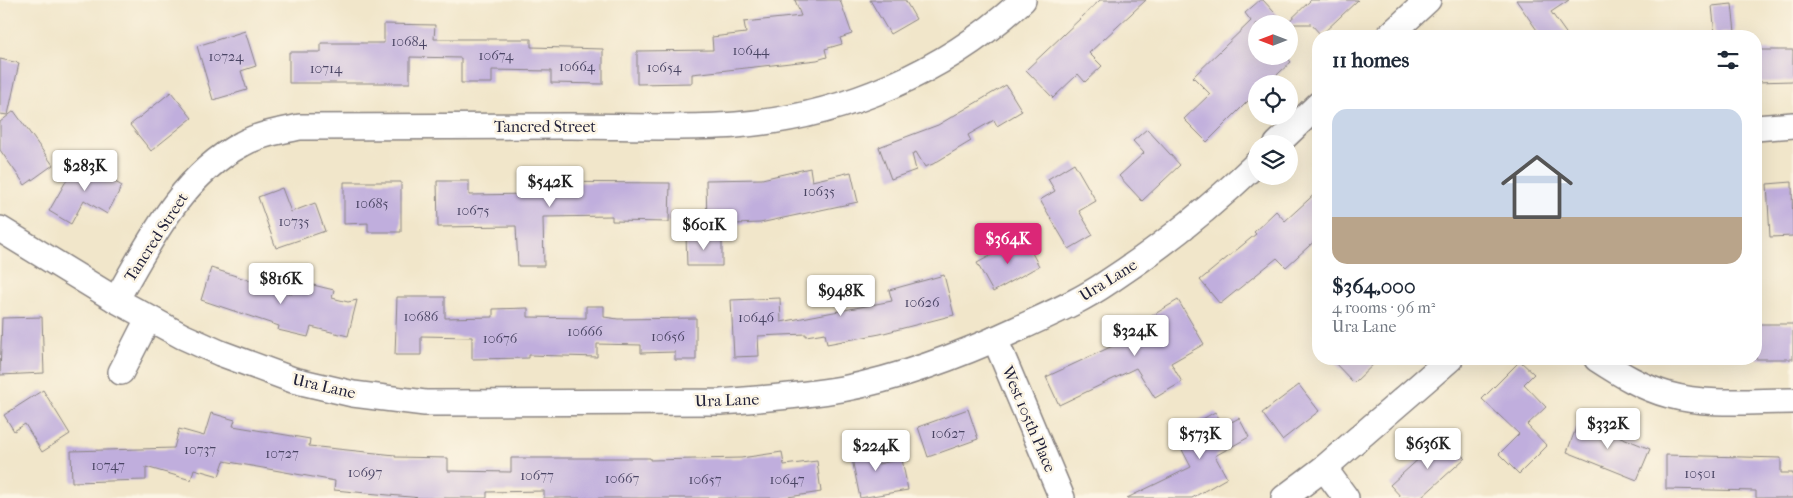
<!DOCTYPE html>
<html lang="en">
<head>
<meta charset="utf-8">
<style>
	:root { --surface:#fff; --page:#f2f2f3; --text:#1f2937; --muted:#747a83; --line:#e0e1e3; --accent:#db2777 }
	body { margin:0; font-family:"IM FELL French Canon",serif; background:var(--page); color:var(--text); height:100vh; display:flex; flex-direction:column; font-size:19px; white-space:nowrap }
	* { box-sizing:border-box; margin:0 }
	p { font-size:16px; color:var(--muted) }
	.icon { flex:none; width:28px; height:28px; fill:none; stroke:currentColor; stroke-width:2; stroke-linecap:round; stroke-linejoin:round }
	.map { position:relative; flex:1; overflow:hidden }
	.panel { position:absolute; left:1312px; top:30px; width:450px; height:335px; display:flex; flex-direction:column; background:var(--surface); border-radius:20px; box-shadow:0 5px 20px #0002 }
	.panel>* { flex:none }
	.needle { width:32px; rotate:270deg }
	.fabs { position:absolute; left:1248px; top:15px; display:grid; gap:10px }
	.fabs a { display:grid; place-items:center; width:50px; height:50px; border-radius:50%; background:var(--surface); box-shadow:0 5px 20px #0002; font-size:25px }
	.price { position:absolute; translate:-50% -42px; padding:0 11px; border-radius:5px; background:#fff; color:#222; font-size:16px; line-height:32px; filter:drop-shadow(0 1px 2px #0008) }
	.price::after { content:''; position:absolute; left:50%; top:30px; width:15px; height:11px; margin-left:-8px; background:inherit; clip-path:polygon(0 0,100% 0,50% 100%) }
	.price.selected { background:var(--accent); color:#fff }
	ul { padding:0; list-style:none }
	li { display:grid; align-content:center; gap:10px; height:265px; padding:0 20px }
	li+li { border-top:1px solid var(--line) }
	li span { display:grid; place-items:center; height:155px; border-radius:15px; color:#555 }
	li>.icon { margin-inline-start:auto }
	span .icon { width:90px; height:90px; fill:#fffc; stroke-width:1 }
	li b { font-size:21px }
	h2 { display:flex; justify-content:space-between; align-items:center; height:60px; padding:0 20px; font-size:21px }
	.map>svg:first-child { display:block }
	.building { fill:#c0aedd }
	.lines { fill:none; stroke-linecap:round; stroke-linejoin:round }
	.minor-casing { stroke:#8a8482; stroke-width:28 }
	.minor { stroke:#fff; stroke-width:25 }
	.labels { text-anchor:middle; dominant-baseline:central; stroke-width:5; stroke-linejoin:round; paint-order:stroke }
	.number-label { font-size:14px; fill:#4a4564 }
	.street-label { font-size:16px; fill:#22223b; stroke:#fcf5e5 }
</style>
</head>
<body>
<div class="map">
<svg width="1793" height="498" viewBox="0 0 1793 498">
	<rect width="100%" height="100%" fill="#fcf5e5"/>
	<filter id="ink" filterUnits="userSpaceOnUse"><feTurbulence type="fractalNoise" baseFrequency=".02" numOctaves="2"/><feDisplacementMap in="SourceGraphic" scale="10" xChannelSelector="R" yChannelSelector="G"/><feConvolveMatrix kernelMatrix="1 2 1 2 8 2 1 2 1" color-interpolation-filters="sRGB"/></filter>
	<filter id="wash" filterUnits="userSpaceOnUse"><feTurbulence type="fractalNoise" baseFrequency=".0096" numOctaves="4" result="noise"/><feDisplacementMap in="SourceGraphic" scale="20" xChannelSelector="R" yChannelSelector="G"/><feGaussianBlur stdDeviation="1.12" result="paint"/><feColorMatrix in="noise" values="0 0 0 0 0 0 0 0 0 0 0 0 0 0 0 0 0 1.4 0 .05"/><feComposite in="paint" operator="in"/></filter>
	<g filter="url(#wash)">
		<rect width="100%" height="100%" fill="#f1e6ca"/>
		<g id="blocks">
			<g class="building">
				<path d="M795,0H840L852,34L840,38L842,44L825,49L827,57L817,60L692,74V83L637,84V51L713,50L712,37L746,33L744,22L801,16Z"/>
				<path d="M870,0H905L916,19L890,34Z"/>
				<path d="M1100,0H1146L1089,53L1102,66L1085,82L1078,74L1053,98L1026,70Z"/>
				<path d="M1260,0H1263L1285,24H1256V56H1286L1291,62L1267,84H1256V93L1207,142L1184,119L1210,94L1193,77L1251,21L1245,13Z"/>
				<path d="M1311,0H1358L1321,35L1311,24H1286Z"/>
				<path d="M1516,0H1569L1551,12L1568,36H1541Z"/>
				<path d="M1732,4L1735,32L1715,34L1712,6Z"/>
				<path d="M384,24L435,25L434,39H531V47L603,49V84L551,83V71L492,70V83H461V58L410,57V83H289V52H321V43H384Z"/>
				<path d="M245,31L256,66L241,71L247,90L213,100L197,46Z"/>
				<path d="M1756,50H1793V81L1756,82Z"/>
				<path d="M0,59L19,63L8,115L0,114Z"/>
				<path d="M1006,85L1022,111L997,126L994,120L968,135L971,141L933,164L925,167L916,152L912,154L916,170L891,179L879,147L938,125Z"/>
				<path d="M171,92L192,118L151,151L130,125Z"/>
				<path d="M14,111L53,165L25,185L0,150V122Z"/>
				<path d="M1147,129L1180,165L1142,201L1119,176L1144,153L1133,141Z"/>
				<path d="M78,160L122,186L107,214L84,200L71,224L49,211Z"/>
				<path d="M1074,163L1096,201L1079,211L1093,235L1069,249L1040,200L1055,191L1048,179Z"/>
				<path d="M810,168L812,181L851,172L858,202L760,223L707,225L706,180L762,179Z"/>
				<path d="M437,181H469V195L533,194V182L670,183L669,222L612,221V216L543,217L544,266H518L516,226L438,227Z"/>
				<path d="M344,182H401V232H368V223L344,224Z"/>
				<path d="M1792,182L1793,236L1770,237L1767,184Z"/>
				<path d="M282,188L291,212L315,203L325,231L276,248L258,197Z"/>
				<path d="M1319,190V237L1286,267L1277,258L1220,304L1200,280L1256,234L1254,232L1276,211L1285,221Z"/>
				<path d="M722,235V266H687L686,236Z"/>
				<path d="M1024,238L1039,266L993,292L977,263Z"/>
				<path d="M211,268L292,294L289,286L312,291L313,285L334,290L332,298L348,302L357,300L348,336L311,327L308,337L278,330L279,326L201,300Z"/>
				<path d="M944,275L954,315L880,334L827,344L825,333L806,336V334L758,336L759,356L734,357L731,300L780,298L781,322L892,301L889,290Z"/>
				<path d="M397,297H445V318L493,317V309L528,308V317L586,318V306H604V317L618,319L696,318V360H675V352L641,353V345L597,344V357L529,355V358L472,359V337L421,336V355H395Z"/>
				<path d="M1178,300L1204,344L1171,363L1182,382L1155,398L1136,368L1059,405L1046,377L1134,336L1130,329Z"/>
				<path d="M42,317L44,373L0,375L2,318Z"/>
				<rect x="1756" y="324" width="37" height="35"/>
				<path d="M1331,359H1379L1354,383Z"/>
				<path d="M1520,361L1534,374L1524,384L1546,407L1527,425L1547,446L1519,474L1499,454L1519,434L1482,399Z"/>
				<path d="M1299,385L1319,411L1282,440L1262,413Z"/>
				<path d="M43,390L70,434L42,452L25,424L14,431L4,415Z"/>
				<path d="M968,409L978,439L928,457L918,427Z"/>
				<path d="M1215,412L1224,426L1239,418L1249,437L1215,456L1227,478L1192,498H1127L1191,467L1179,444L1197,434L1192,425Z"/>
				<path d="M211,413L235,420L233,426L310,439L309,446L395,455V457L448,458V471L511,472V458H650V460L741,458L782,452L784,465L817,461L821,492L782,498H544V491L487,492V498H421L334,490L335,481L224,461L219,476L194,469L191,480L146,467V480L72,482L71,451L174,448L179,429L204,436Z"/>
				<path d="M1579,420L1650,449L1637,480L1567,452Z"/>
				<path d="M1444,436L1465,458L1421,498H1402L1390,485Z"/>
				<path d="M872,439L878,464L902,459L908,490L860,498L849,444Z"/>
				<path d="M1666,455L1781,458V473H1793V498H1756V491L1666,489Z"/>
			</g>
		</g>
	</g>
	<g filter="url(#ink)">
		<use href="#blocks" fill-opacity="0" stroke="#8a8482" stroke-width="1"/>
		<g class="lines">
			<defs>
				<g id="minor">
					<path d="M1389,36L1428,0"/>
					<path d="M1756,128L1793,125"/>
					<path d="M1277,144L1319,104"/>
					<path d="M0,229L116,300L182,336L220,353L293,380L353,394L425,403L721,402C761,399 802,396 842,389C905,377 966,353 1024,326C1052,313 1082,300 1108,282C1160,248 1211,207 1256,164"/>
					<path d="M116,300C149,243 181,176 242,144C260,134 280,131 300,127C390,127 480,127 570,126C625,126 681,129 736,125C843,117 945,72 1023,0"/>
					<path d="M995,339L1062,498"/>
					<path d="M1597,359C1620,374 1643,388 1669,395C1708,406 1753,401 1793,401"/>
					<path d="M121,372L148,319"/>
					<path d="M1324,468L1346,498"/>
					<path d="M1284,498L1324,468L1450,359"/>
				</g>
			</defs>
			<use href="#minor" class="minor-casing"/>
			<use href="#minor" class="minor"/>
		</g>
	</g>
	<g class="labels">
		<g class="number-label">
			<text x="409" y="41">10684</text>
			<text x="751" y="50">10644</text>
			<text x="496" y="55">10674</text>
			<text x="226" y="56">10724</text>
			<text x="577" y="66">10664</text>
			<text x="664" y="67">10654</text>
			<text x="326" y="68">10714</text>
			<text x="819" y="191">10635</text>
			<text x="372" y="203">10685</text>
			<text x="473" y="210">10675</text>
			<text x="294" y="221">10735</text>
			<text x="922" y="302">10626</text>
			<text x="421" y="316">10686</text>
			<text x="756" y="317">10646</text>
			<text x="585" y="331">10666</text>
			<text x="668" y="336">10656</text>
			<text x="500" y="338">10676</text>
			<text x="948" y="433">10627</text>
			<text x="200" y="449">10737</text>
			<text x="282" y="453">10727</text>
			<text x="108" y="465">10747</text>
			<text x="365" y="472">10697</text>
			<text x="1700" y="473">10501</text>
			<text x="537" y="475">10677</text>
			<text x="622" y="478">10667</text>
			<text x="705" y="479">10657</text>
			<text x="787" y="479">10647</text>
		</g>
		<g class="street-label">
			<text x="545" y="126">Tancred Street</text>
			<text transform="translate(156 237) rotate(-57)">Tancred Street</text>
			<text transform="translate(1108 280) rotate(-32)">Ura Lane</text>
			<text transform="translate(324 386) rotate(13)">Ura Lane</text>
			<text transform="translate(727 400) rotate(-2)">Ura Lane</text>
			<text transform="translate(1029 419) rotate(67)">West 105th Place</text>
		</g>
	</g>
</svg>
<div class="fabs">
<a><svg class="needle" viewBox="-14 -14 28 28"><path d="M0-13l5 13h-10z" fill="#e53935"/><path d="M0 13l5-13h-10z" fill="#747a83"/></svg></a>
<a><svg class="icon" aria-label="locate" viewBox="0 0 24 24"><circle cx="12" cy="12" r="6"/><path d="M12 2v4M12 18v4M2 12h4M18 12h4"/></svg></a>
<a><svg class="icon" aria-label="layers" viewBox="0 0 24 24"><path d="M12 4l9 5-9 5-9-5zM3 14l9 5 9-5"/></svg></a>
</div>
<b class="price" style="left:85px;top:192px">$283K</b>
<b class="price" style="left:550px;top:208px">$542K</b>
<b class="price" style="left:704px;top:251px">$601K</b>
<b class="price selected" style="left:1008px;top:265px">$364K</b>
<b class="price" style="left:281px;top:305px">$816K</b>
<b class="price" style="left:841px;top:317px">$948K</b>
<b class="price" style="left:1135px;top:357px">$324K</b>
<b class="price" style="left:1608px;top:450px">$332K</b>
<b class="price" style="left:1200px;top:460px">$573K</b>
<b class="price" style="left:1428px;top:470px">$636K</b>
<b class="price" style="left:876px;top:472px">$224K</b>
<section class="panel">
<h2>11 homes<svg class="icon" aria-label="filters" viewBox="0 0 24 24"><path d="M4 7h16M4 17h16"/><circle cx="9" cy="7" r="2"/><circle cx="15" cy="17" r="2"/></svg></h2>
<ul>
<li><span style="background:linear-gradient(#c9d6e8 70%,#b9a48a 0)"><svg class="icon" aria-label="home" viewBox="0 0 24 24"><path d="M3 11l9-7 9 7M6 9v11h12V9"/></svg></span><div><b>$364,000</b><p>4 rooms · 96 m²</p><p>Ura Lane</p></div></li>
</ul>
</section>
</div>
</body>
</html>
